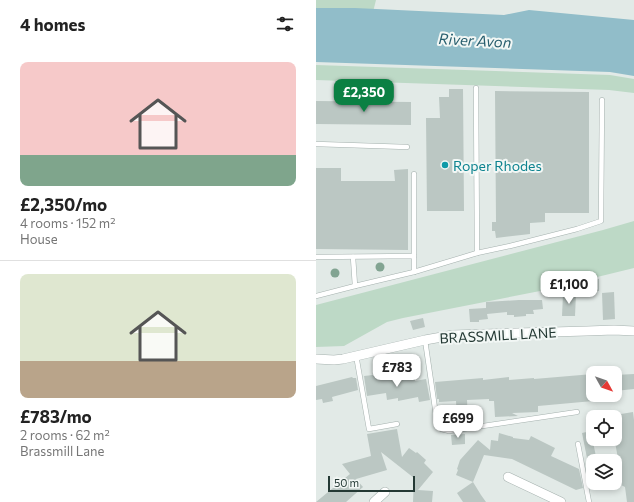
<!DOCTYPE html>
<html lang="en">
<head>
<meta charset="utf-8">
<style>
	:root { --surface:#fff; --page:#f6f6f6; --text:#222; --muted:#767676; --line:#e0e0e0; --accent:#0b8043 }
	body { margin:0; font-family:Commissioner,sans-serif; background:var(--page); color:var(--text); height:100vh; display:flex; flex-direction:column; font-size:15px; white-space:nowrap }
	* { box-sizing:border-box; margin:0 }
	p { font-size:13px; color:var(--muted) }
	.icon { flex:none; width:22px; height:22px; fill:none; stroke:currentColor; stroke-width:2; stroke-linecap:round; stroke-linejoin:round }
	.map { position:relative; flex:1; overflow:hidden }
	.sheet { display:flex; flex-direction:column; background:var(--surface); width:316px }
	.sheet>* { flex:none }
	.needle { width:26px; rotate:130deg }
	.tools { position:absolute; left:270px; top:366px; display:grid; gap:8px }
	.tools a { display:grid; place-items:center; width:36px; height:36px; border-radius:8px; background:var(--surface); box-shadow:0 2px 6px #0003; font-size:20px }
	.scale { position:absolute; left:12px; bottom:10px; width:87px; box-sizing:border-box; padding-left:4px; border:2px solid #243934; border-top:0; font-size:11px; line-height:14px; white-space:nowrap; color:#243934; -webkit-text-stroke:3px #f2f7f5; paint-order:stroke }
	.price { position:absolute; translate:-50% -34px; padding:0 9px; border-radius:8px; background:#fff; color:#222; font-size:13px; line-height:26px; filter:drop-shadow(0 1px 2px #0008) }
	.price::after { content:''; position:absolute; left:50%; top:24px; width:12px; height:9px; margin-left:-6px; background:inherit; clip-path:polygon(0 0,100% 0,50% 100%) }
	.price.active { background:var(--accent); color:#fff }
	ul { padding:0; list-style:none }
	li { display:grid; align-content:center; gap:8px; height:212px; padding:0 20px }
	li+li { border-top:1px solid var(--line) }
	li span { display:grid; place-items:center; height:124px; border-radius:8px; color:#555 }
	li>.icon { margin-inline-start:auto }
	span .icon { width:72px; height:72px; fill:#fffc; stroke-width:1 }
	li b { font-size:17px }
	h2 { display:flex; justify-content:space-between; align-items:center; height:48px; padding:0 20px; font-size:17px }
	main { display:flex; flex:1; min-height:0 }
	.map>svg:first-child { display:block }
	.green { fill:#bdd9c6 }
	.water { fill:#91bdc9 }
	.building { fill:#bbc7c3 }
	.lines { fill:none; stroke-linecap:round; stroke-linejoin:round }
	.lane-casing { stroke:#a5b1ae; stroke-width:5.5 }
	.street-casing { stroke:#a5b1ae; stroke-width:10 }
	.lane { stroke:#fff; stroke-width:4.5 }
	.street { stroke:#fff; stroke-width:9 }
	.tree { fill:#82a492 }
	.culture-dot { fill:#0f9aa8; stroke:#f2f7f5; stroke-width:1.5 }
	.labels { text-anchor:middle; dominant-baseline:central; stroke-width:4; stroke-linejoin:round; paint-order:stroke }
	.culture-label { font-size:14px; fill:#0d838f; stroke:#f2f7f5; text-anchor:start }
	.street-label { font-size:14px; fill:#243934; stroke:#f2f7f5 }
	.water-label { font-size:15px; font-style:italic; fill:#265d6d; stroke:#f2f7f5 }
</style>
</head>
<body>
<main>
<section class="sheet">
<h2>4 homes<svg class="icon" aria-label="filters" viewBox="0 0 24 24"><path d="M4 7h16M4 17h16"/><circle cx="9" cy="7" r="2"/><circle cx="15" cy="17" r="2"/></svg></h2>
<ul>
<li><span style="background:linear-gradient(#f6c9c9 75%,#7fa58c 0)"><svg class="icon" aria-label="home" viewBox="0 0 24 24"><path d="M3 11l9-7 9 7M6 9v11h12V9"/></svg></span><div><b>£2,350/mo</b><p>4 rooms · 152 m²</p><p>House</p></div></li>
<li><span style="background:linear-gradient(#dfe7d0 70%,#b9a48a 0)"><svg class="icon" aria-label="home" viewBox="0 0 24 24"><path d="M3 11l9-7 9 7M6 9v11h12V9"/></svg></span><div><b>£783/mo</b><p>2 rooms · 62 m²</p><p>Brassmill Lane</p></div></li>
</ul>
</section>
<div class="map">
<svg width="318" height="502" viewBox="0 0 318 502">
	<rect width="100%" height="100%" fill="#e2eae7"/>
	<g class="green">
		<path d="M0,0H60L56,16L0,14Z"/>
		<path d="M0,65L294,75L318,79V93L293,90L0,80Z"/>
		<path d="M318,221V268L224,291L87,318L71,322L28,346L0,347V305L287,230Z"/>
	</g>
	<path class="water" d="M0,8H39L188,15L213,10L318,20V76L294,72L0,62Z"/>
	<g class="building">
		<path d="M133,89H147L148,211H111L110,118H124L123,97H133Z"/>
		<path d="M179,91L273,92V213H229V222L214,223V234L180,238L179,231H176V222H180Z"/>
		<path d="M0,101L95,102V125L0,124Z"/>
		<path d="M0,168H25V181H79L78,170L92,169V250L0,249Z"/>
		<path d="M283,279V291H263V280Z"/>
		<path d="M298,292L299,319L287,320L286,293Z"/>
		<path d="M247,294H260L259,316H246Z"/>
		<path d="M203,300H226L227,309L217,310L218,314H210V316L198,317V315H191V312L171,314L172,319L163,320V322H154L153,309L170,308V302Z"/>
		<path d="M107,318L109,327L97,330L94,321Z"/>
		<path d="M277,374V401L222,406V412L196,413L202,416L179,417L178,401H173V399L151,400L152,419L141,420L140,401L123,402V399H121L119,382L167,378V380L193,377V380L218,378V379Z"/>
		<path d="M318,374V389L299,391V375Z"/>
		<path d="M57,375V376L67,375L68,378L78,376L79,379L89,377V380L99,378V381L110,379L114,400L103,402L102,397L82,401V398L71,400L70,393L51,396L48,376Z"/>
		<path d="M36,377L37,378H40L42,390L16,397L17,401L7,403L6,399L0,400V386Z"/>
		<path d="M317,412L318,420V502H311L309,487L303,484L306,481L299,442V415Z"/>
		<path d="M81,429L86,457L93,448L100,453L101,452L110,460L108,463L117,472L102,490L117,491L116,502H97L98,478L65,452L71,470L40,479L47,487L30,502H0L34,474L26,464L55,456L51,434Z"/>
		<path d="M275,431L280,457L271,458L266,433Z"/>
		<path d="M183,433L197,437V438L213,440L215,436L239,448L235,456L263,469L267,488L260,490L196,459L168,455L157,482L140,475L142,470L141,469L144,460L162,440L174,450L175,440L182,441Z"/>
		<path d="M149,434V444L136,445L135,435Z"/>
		<path d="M271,473L277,476V487H274Z"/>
		<path d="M157,482L165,495L170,502H147L141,493Z"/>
	</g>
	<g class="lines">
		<defs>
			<g id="lane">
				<path d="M160,88L161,253"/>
				<path d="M0,144L91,147"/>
				<path d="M98,174V256"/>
				<path d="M0,257L98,256V272"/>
				<path d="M37,257L39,286"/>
				<path d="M0,296L39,286L98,272L161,253L194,246L261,229L285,221L286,100"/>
				<path d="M109,340L121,422L125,429L133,431L261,412"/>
				<path d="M40,355L53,429L81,424"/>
				<path d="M262,444L273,502"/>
			</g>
			<g id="street">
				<path d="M0,359L18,360L27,359L109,340L137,335L271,331L298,330L318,331"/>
				<path d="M192,477L245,502"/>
				<path d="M58,502L69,492"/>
			</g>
		</defs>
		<use href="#lane" class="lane-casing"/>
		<use href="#street" class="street-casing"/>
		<use href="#lane" class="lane"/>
		<use href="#street" class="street"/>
	</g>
	<g class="tree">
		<circle cx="64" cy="267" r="4.5"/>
		<circle cx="19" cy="273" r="4.5"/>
	</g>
	<circle class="culture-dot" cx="129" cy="165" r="4"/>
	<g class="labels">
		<g class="culture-label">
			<text x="137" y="165">Roper Rhodes</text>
		</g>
		<g class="street-label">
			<text transform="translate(182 335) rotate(-3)">BRASSMILL LANE</text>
		</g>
		<g class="water-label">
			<text transform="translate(159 40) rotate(3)">River Avon</text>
		</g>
	</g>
</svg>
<div class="tools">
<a><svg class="needle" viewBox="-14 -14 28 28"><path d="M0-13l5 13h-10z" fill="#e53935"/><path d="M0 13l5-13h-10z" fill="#767676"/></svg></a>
<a><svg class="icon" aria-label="locate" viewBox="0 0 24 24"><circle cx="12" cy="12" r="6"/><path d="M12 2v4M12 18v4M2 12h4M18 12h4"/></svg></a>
<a><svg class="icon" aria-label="layers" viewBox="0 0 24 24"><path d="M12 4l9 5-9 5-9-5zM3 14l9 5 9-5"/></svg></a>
</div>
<div class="scale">50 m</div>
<b class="price active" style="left:48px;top:113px">£2,350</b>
<b class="price" style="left:253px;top:305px">£1,100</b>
<b class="price" style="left:81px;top:388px">£783</b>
<b class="price" style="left:142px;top:439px">£699</b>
</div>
</main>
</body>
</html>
